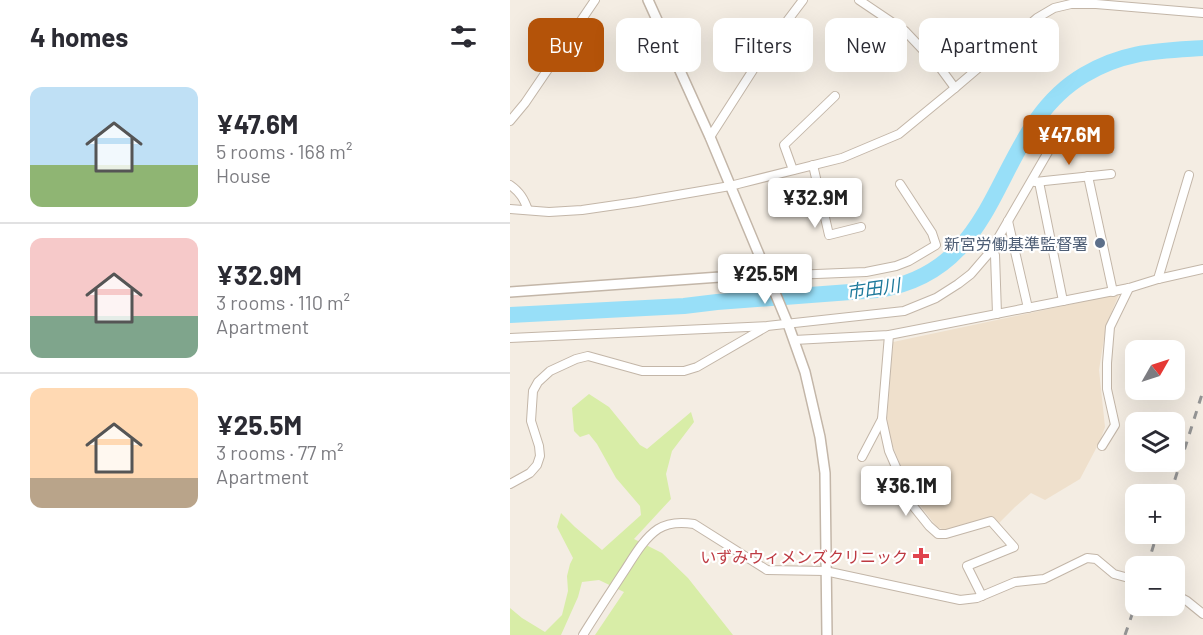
<!DOCTYPE html>
<html lang="en">
<head>
<meta charset="utf-8">
<style>
	:root { --surface:#fff; --page:#f7f7f7; --text:#2b2b33; --muted:#7c7c81; --line:#e1e1e2; --accent:#b45309 }
	body { margin:0; font-family:Barlow,"Noto Sans JP",sans-serif; background:var(--page); color:var(--text); height:100vh; display:flex; flex-direction:column; font-size:22px; white-space:nowrap }
	* { box-sizing:border-box; margin:0 }
	p { font-size:20px; color:var(--muted) }
	.icon { flex:none; width:33px; height:33px; fill:none; stroke:currentColor; stroke-width:2; stroke-linecap:round; stroke-linejoin:round }
	.map { position:relative; flex:1; overflow:hidden }
	.panel { display:flex; flex-direction:column; background:var(--surface); width:510px }
	.panel>* { flex:none }
	.top-card { position:absolute; left:18px; top:18px; width:570px; height:54px; display:flex; gap:12px }
	.needle { width:39px; rotate:51deg }
	.tools { position:absolute; left:615px; top:340px; display:grid; gap:12px }
	.tools a { display:grid; place-items:center; width:60px; height:60px; border-radius:12px; background:var(--surface); box-shadow:0 6px 24px #0002; font-size:30px }
	.price { position:absolute; translate:-50% -51px; padding:0 14px; border-radius:6px; background:#fff; color:#222; font-size:20px; line-height:39px; filter:drop-shadow(0 2px 3px #0008) }
	.price::after { content:''; position:absolute; left:50%; top:36px; width:18px; height:14px; margin-left:-9px; background:inherit; clip-path:polygon(0 0,100% 0,50% 100%) }
	.price.current { background:var(--accent); color:#fff }
	ul { padding:0; list-style:none }
	li { display:flex; align-items:center; gap:18px; height:150px; padding:0 30px }
	li+li { border-top:2px solid var(--line) }
	li span { display:grid; place-items:center; flex:none; width:168px; height:120px; border-radius:12px; color:#555 }
	li>.icon { margin-inline-start:auto }
	span .icon { width:72px; height:72px; fill:#fffc; stroke-width:1 }
	li b { font-size:26px }
	h2 { display:flex; justify-content:space-between; align-items:center; height:72px; padding:0 30px; font-size:26px }
	.tag { padding:0 21px; border-radius:12px; background:var(--surface); box-shadow:0 6px 24px #0002; font-size:21px; line-height:54px }
	.tag.current { background:var(--accent); color:#fff }
	main { display:flex; flex:1; min-height:0 }
	.map>svg:first-child { display:block }
	.education { fill:#efe0cc }
	.green { fill:#d8eda7 }
	.lines { fill:none; stroke-linecap:round; stroke-linejoin:round }
	.river { stroke:#98dff8; stroke-width:16 }
	.minor-casing { stroke:#c3b6a8; stroke-width:10 }
	.tertiary-casing { stroke:#c3b6a8; stroke-width:12 }
	.minor { stroke:#fff; stroke-width:8 }
	.tertiary { stroke:#fff; stroke-width:9 }
	.rail { stroke:#959595; stroke-width:3; stroke-dasharray:8 8; stroke-linecap:butt }
	.service-dot { fill:#5c6f8a; stroke:#fff; stroke-width:2 }
	.health-dot { fill:#e0444e; stroke:#fff; stroke-width:2 }
	.labels { text-anchor:middle; dominant-baseline:central; stroke-width:4.5; stroke-linejoin:round; paint-order:stroke }
	.service-label { font-size:16px; fill:#4e5e75; stroke:#fff; text-anchor:end }
	.health-label { font-size:16px; fill:#be3a42; stroke:#fff; text-anchor:end }
	.water-label { font-size:18px; font-style:italic; fill:#1d799b; stroke:#fff }
</style>
</head>
<body>
<main>
<section class="panel">
<h2>4 homes<svg class="icon" aria-label="filters" viewBox="0 0 24 24"><path d="M4 7h16M4 17h16"/><circle cx="9" cy="7" r="2"/><circle cx="15" cy="17" r="2"/></svg></h2>
<ul>
<li><span style="background:linear-gradient(#bfe0f5 65%,#8fb573 0)"><svg class="icon" aria-label="home" viewBox="0 0 24 24"><path d="M3 11l9-7 9 7M6 9v11h12V9"/></svg></span><div><b>¥47.6M</b><p>5 rooms · 168 m²</p><p>House</p></div></li>
<li><span style="background:linear-gradient(#f6c9c9 65%,#7fa58c 0)"><svg class="icon" aria-label="home" viewBox="0 0 24 24"><path d="M3 11l9-7 9 7M6 9v11h12V9"/></svg></span><div><b>¥32.9M</b><p>3 rooms · 110 m²</p><p>Apartment</p></div></li>
<li><span style="background:linear-gradient(#ffd9b3 75%,#b9a48a 0)"><svg class="icon" aria-label="home" viewBox="0 0 24 24"><path d="M3 11l9-7 9 7M6 9v11h12V9"/></svg></span><div><b>¥25.5M</b><p>3 rooms · 77 m²</p><p>Apartment</p></div></li>
</ul>
</section>
<div class="map">
<svg width="693" height="635" viewBox="0 0 693 635">
	<rect width="100%" height="100%" fill="#f4ede3"/>
	<path class="education" d="M609,294L596,326L589,370L595,427L590,441L570,479L535,500L521,493L505,507L489,523L482,517L440,529H432L427,527L404,498L379,437L377,418L383,342Z"/>
	<path class="green" d="M79,394L99,407L130,445L137,449L181,412L184,422L162,451L156,474L161,499L124,539L152,553L178,578L223,635H85L114,592L89,580L72,582L68,597L51,635H0V608L12,618L35,632L52,615L58,591L57,576L60,564L63,558L47,527L51,513L65,527L92,550L131,515L130,506L106,478L87,444L79,434L70,437L64,431L62,408Z"/>
	<g class="lines">
		<path class="river" d="M0,315L174,306L207,302L367,290C498,271 480,130 574,75C614,51 648,51 693,48"/>
		<defs>
			<g id="minor">
				<path d="M349,0L395,31L431,69L445,88"/>
				<path d="M0,121L15,103L85,0"/>
				<path d="M200,137L259,45L293,0"/>
				<path d="M303,165L319,235L351,227"/>
				<path d="M283,170L274,145L325,96"/>
				<path d="M578,176L603,292"/>
				<path d="M525,182L601,174"/>
				<path d="M529,182L553,301"/>
				<path d="M0,185C10,192 14,199 18,210"/>
				<path d="M0,209L39,212L72,210L127,202L220,186L332,158L389,134L445,88L527,18L544,8L561,4H586L693,13"/>
				<path d="M498,221L518,308"/>
				<path d="M480,252L485,255L487,314"/>
				<path d="M257,276L356,272L386,266L399,261L426,245L422,233L390,184"/>
				<path d="M648,279L679,175"/>
				<path d="M379,335L372,419L379,451L403,506L419,526L428,534H436L481,521L504,547L457,566L472,596"/>
				<path d="M0,338L257,326L394,311L426,298L448,284L461,274L480,252L549,133L557,123"/>
				<path d="M284,340L379,335L619,288L648,279L693,269"/>
				<path d="M592,446L605,425L597,389V363L600,327L619,288"/>
				<path d="M352,457L372,419"/>
				<path d="M0,484L20,473L27,465L30,456L29,446L21,421L23,391L28,382L40,371L66,359L78,356L132,371H174L187,367L256,327"/>
				<path d="M664,594L677,601L693,614"/>
				<path d="M73,635C86,614 100,593 113,573C123,558 133,539 148,529C159,522 172,522 184,524L257,570L315,571L450,600L467,598L505,582L534,579L577,558L586,559L604,574L626,580"/>
			</g>
			<g id="tertiary">
				<path d="M138,0L200,137L278,324L295,372L310,437L315,473L317,635"/>
				<path d="M0,292L210,277L256,272"/>
			</g>
		</defs>
		<use href="#minor" class="minor-casing"/>
		<use href="#tertiary" class="tertiary-casing"/>
		<use href="#minor" class="minor"/>
		<use href="#tertiary" class="tertiary"/>
		<g class="rail">
			<path d="M660,495L693,391"/>
			<path d="M637,567L647,534"/>
			<path d="M615,635L626,603"/>
		</g>
	</g>
	<circle class="service-dot" cx="590" cy="243" r="6"/>
	<path class="health-dot" d="M408 547h6v6h6v6h-6v6h-6v-6h-6v-6h6z"/>
	<g class="labels">
		<g class="service-label">
			<text x="578" y="243">新宮労働基準監督署</text>
		</g>
		<g class="health-label">
			<text x="398" y="556">いずみウィメンズクリニック</text>
		</g>
		<g class="water-label">
			<text transform="translate(363 288) rotate(-8)">市田川</text>
		</g>
	</g>
</svg>
<div class="tools">
<a><svg class="needle" viewBox="-14 -14 28 28"><path d="M0-13l5 13h-10z" fill="#e53935"/><path d="M0 13l5-13h-10z" fill="#7c7c81"/></svg></a>
<a><svg class="icon" aria-label="layers" viewBox="0 0 24 24"><path d="M12 4l9 5-9 5-9-5zM3 14l9 5 9-5"/></svg></a>
<a>+</a>
<a>−</a>
</div>
<b class="price current" style="left:559px;top:166px">¥47.6M</b>
<b class="price" style="left:305px;top:229px">¥32.9M</b>
<b class="price" style="left:255px;top:305px">¥25.5M</b>
<b class="price" style="left:396px;top:517px">¥36.1M</b>
<div class="top-card">
<a class="tag current">Buy</a>
<a class="tag">Rent</a>
<a class="tag">Filters</a>
<a class="tag">New</a>
<a class="tag">Apartment</a>
</div>
</div>
</main>
</body>
</html>
